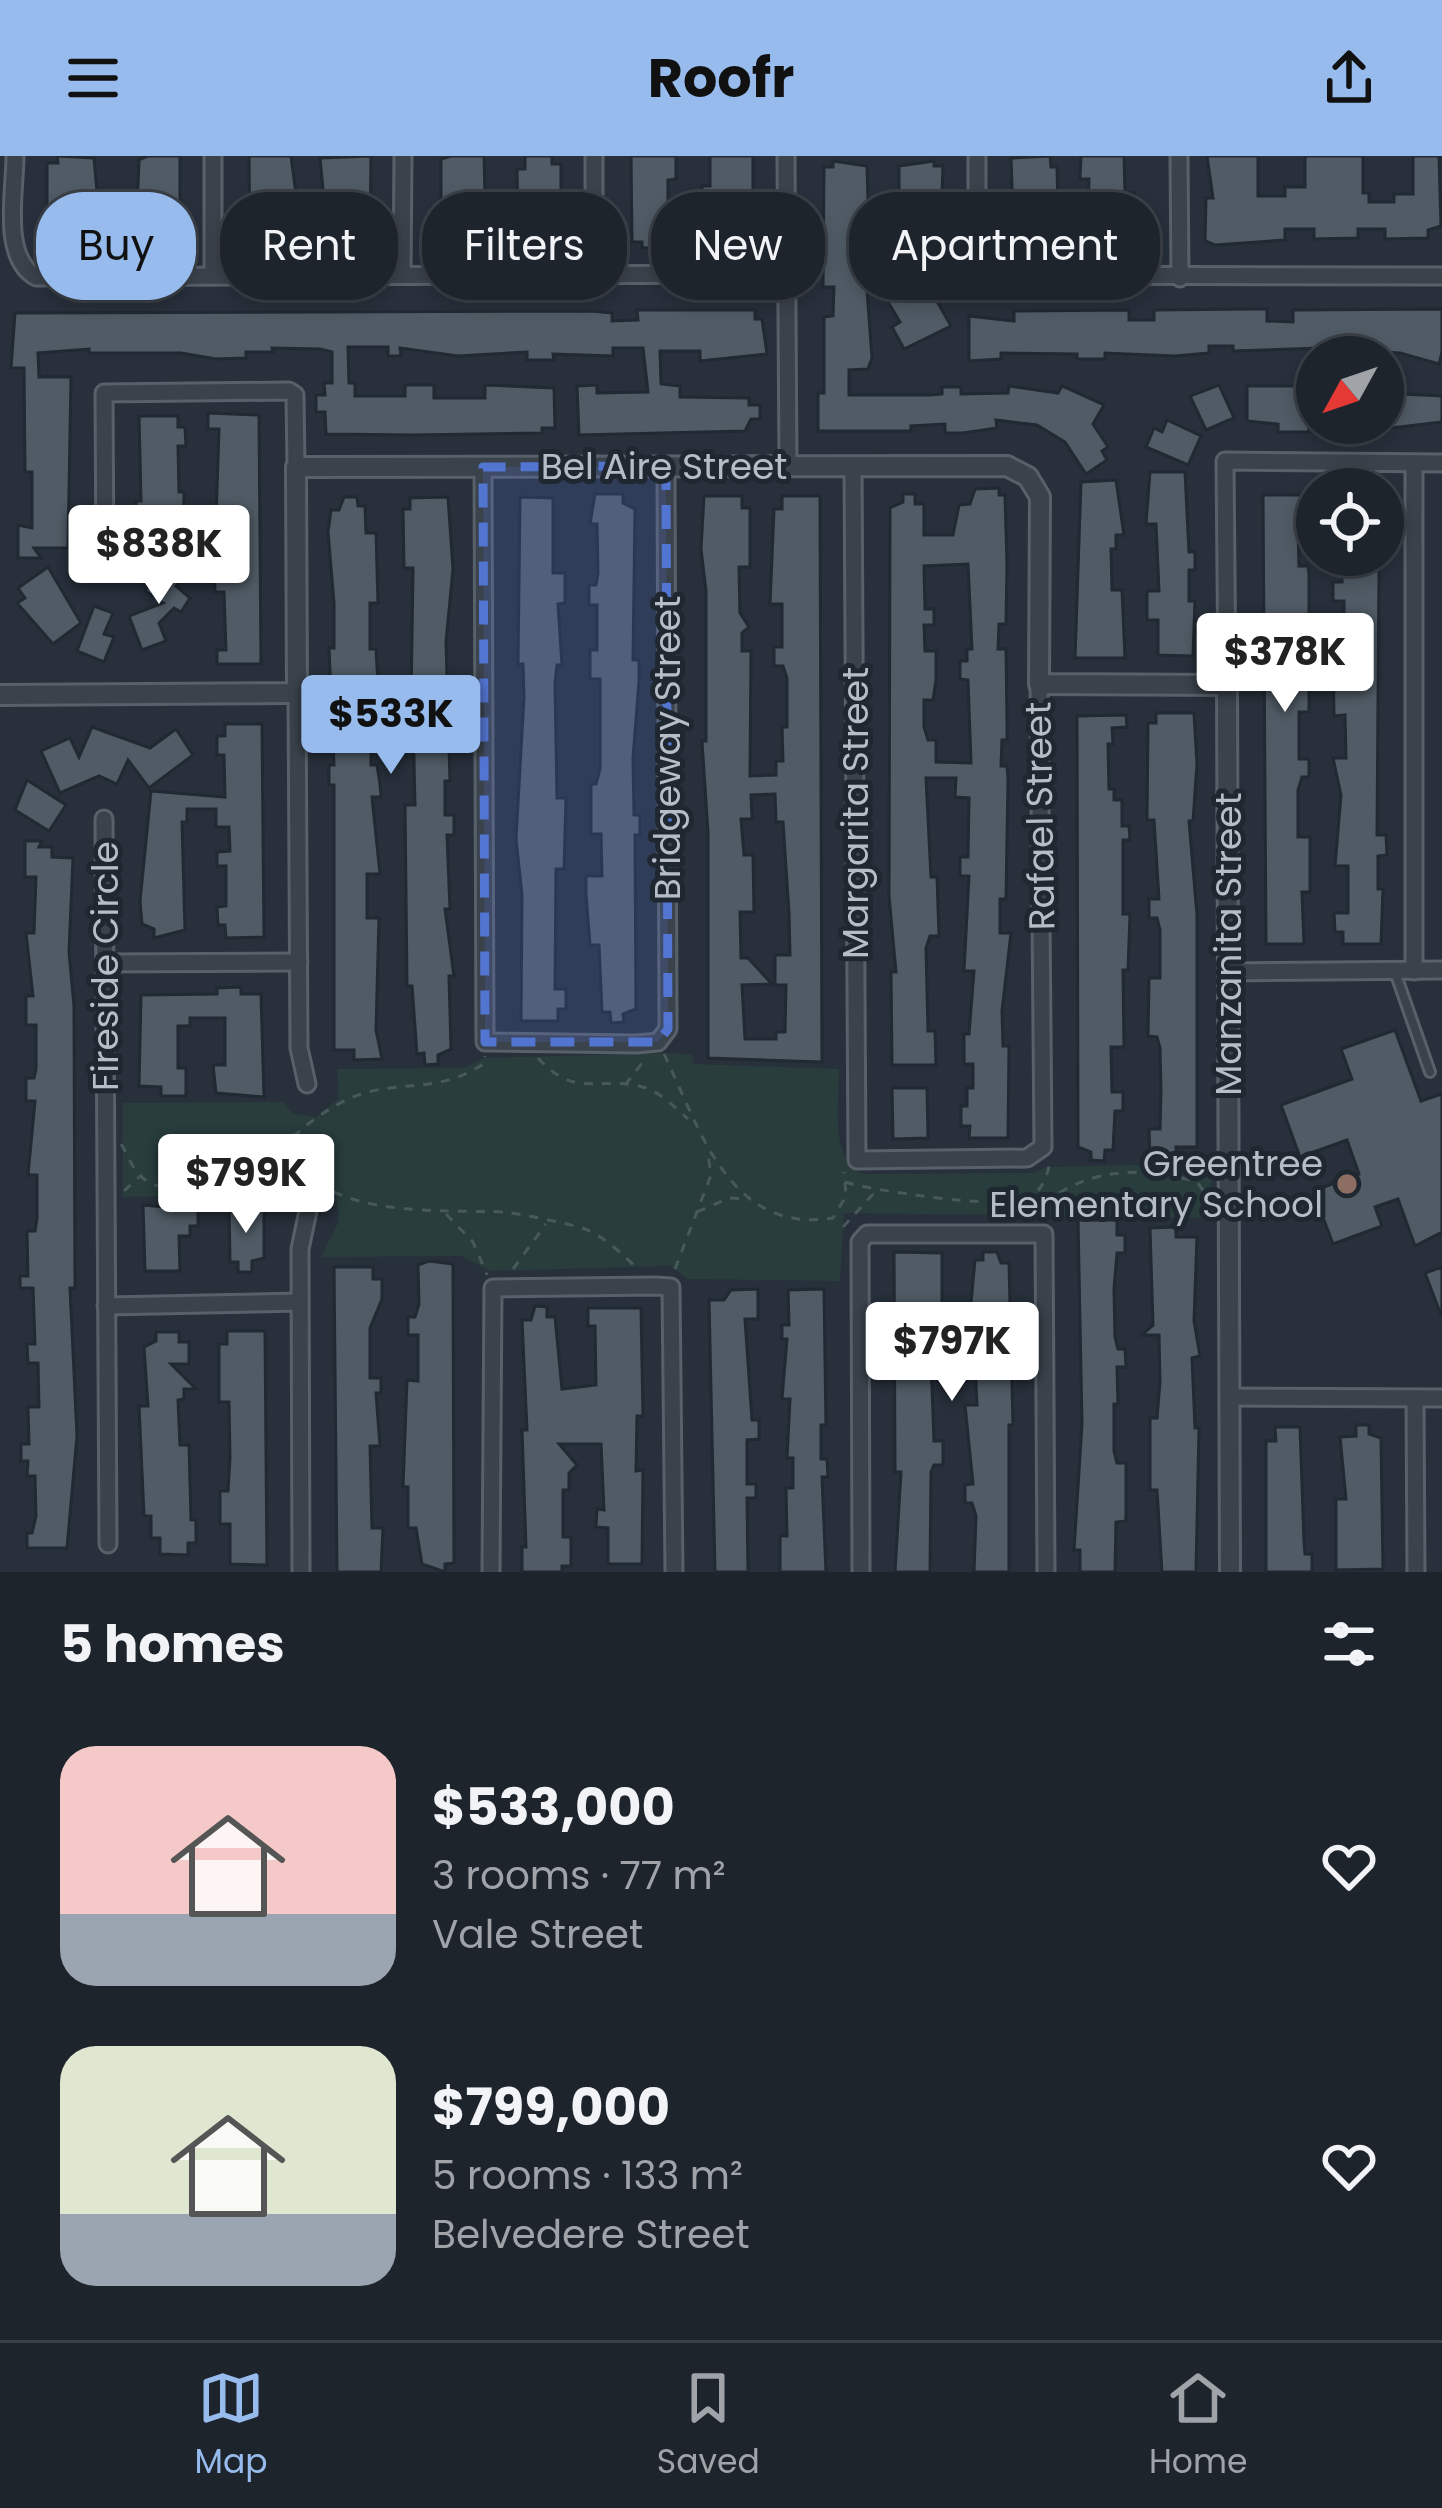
<!DOCTYPE html>
<html lang="en">
<head>
<meta charset="utf-8">
<style>
	:root { --surface:#1d242c; --page:#252c34; --text:#f1f3f6; --muted:#a0a4a9; --line:#3b4148; --accent:#96bbec }
	body { margin:0; font-family:Poppins,sans-serif; background:var(--page); color:var(--text); height:100vh; display:flex; flex-direction:column; font-size:45px; white-space:nowrap }
	* { box-sizing:border-box; margin:0 }
	p { font-size:39px; color:var(--muted) }
	.icon { flex:none; width:66px; height:66px; fill:none; stroke:currentColor; stroke-width:2; stroke-linecap:round; stroke-linejoin:round }
	.map { position:relative; height:1416px; overflow:hidden }
	.drawer { display:flex; flex-direction:column; background:var(--surface); flex:1 }
	.drawer>* { flex:none }
	.banner { position:absolute; left:36px; top:36px; width:1371px; height:108px; display:flex; gap:24px }
	.needle { width:78px; rotate:230deg }
	.controls { position:absolute; left:1296px; top:180px; display:grid; gap:24px }
	.controls a { display:grid; place-items:center; width:108px; height:108px; border-radius:50%; background:var(--surface); box-shadow:0 6px 18px #0003,0 0 0 3px var(--line); font-size:60px }
	.price { position:absolute; translate:-50% -102px; padding:0 27px; border-radius:12px; background:#fff; color:#222; font-size:39px; line-height:78px; filter:drop-shadow(0 3px 6px #0008) }
	.price::after { content:''; position:absolute; left:50%; top:72px; width:36px; height:27px; margin-left:-18px; background:inherit; clip-path:polygon(0 0,100% 0,50% 100%) }
	.price.active { background:var(--accent); color:#111 }
	ul { padding:0; list-style:none }
	li { display:flex; align-items:center; gap:36px; height:300px; padding:0 60px }
	li span { display:grid; place-items:center; flex:none; width:336px; height:240px; border-radius:36px; color:#555 }
	li>.icon { margin-inline-start:auto }
	span .icon { width:144px; height:144px; fill:#fffc; stroke-width:1 }
	li b { font-size:51px }
	h2 { display:flex; justify-content:space-between; align-items:center; height:144px; padding:0 60px; font-size:51px }
	.pill { padding:0 42px; border-radius:48px; background:var(--surface); box-shadow:0 6px 18px #0003,0 0 0 3px var(--line); font-size:42px; line-height:108px }
	.pill.active { background:var(--accent); color:#111 }
	header { display:flex; justify-content:space-between; align-items:center; height:156px; padding:0 60px; background:var(--accent); color:#111; font-size:54px; font-weight:700 }
	.tabs { display:flex; justify-content:space-around; align-items:center; height:168px; border-top:3px solid var(--line); background:var(--surface); font-size:33px; color:var(--muted) }
	.tabs a { display:grid; justify-items:center; gap:6px }
	.tabs .active { color:var(--accent) }
	.map>svg:first-child { display:block }
	.green { fill:#293d3d }
	.building { fill:#505b65; stroke:#212932; stroke-width:3; fill-rule:evenodd }
	.lines { fill:none; stroke-linecap:round; stroke-linejoin:round }
	.service-casing { stroke:#586069; stroke-width:14 }
	.minor-casing { stroke:#586069; stroke-width:21 }
	.tertiary-casing { stroke:#586069; stroke-width:24 }
	.path { stroke:#48595b; stroke-width:3; stroke-dasharray:9 9; stroke-linecap:butt }
	.service { stroke:#3a424b; stroke-width:8 }
	.minor { stroke:#3a424b; stroke-width:15 }
	.tertiary { stroke:#3a424b; stroke-width:18 }
	.marked { fill:#5375d2; fill-opacity:0.2; stroke:#5375d2; stroke-width:9; stroke-dasharray:24 15; stroke-linejoin:round }
	.education-dot { fill:#8d6e63; stroke:#1f2730; stroke-width:4.5 }
	.labels { text-anchor:middle; dominant-baseline:central; stroke-width:10; stroke-linejoin:round; paint-order:stroke }
	.street-label { font-size:36px; fill:#b6bdc6; stroke:#1f2730 }
	.poi-label { font-size:36px; fill:#b6bdc6; stroke:#1f2730; text-anchor:end }
</style>
</head>
<body>
<header><svg class="icon" aria-label="menu" viewBox="0 0 24 24"><path d="M4 6h16M4 12h16M4 18h16"/></svg>Roofr<svg class="icon" aria-label="share" viewBox="0 0 24 24"><path d="M12 15V3M7 8l5-5 5 5M5 13v7h14v-7"/></svg></header>
<div class="map">
<svg width="1442" height="1416" viewBox="0 0 1442 1416">
	<rect width="100%" height="100%" fill="#27303b"/>
	<path class="green" d="M674,897L692,899L694,908L839,913C840,944 828,1004 863,1018L1033,1017L1047,1011L1212,1007L1211,1062L844,1057L840,1125L688,1123L670,1110L490,1115L461,1100L321,1101L339,1065L336,1037L316,1024L296,1028L283,1039L123,1041V947L282,946L294,958L316,961L339,943L337,913L465,912L484,902Z"/>
	<g class="building">
		<path d="M57,0L94,2L97,36L88,94L57,95V88L47,89V7H58Z"/>
		<path d="M148,0H180V83H170V96L128,100L127,81H136L139,4Z"/>
		<path d="M249,0H291L301,76H327L320,2L371,0L370,87H361V93L294,94H260V87H250Z"/>
		<path d="M451,0H484L486,78H478V94H451V87H441V3Z"/>
		<path d="M525,0H552V8H561V86L551,87L552,93L525,92V77H518L517,13H525Z"/>
		<path d="M631,0H676V23L668,24V64H676V91L642,92V86H632Z"/>
		<path d="M710,0H753V85H743V91H710L709,46H702V30H710Z"/>
		<path d="M1050,0L1051,11H1057L1059,90L1024,91V85L1014,86L1011,2Z"/>
		<path d="M1081,0H1124L1125,37H1134L1135,85L1087,90L1089,23H1080Z"/>
		<path d="M1207,0H1258V40H1285V31H1305V0H1363V37H1369V46H1394V38H1413V0H1439L1441,70L1428,74V82L1385,83V73H1358V82L1314,83V73H1285V84L1215,89L1205,85L1206,42H1213Z"/>
		<path d="M833,5L867,10L869,76L899,75V10L934,5V10H943L940,91H926L924,102H912L915,107H865L872,202L868,213L849,214V239H931L942,238V231H961V238L1008,237L1009,230L1058,237L1062,230L1104,249L1093,268L1108,291L1102,295L1107,304L1086,318L1065,286L1037,269L996,264L997,272L963,277H945V268L911,270V275H818V237H824V161L833,160L834,131H823L824,11H833Z"/>
		<path d="M921,117L951,170L904,193L892,171L900,166L885,141Z"/>
		<path d="M1251,153H1267V165L1293,166V154L1442,153V196L1439,208L1400,197L1320,192L1233,195V190H1209V197L1175,200L1105,197V203H1077V198L1001,197V203L969,205V160L1014,165V155L1129,154V164H1154V154Z"/>
		<path d="M637,154H755V163H762L767,198L700,205V195H660L661,228L680,230V241L749,242V249H760V263H751L745,275L579,279L577,230L597,229V237L648,236L643,192H613V200L553,198L554,204H527V196L458,200L400,192L401,200H388V191H348L349,227H355V240H405V229H434V242H485V229L554,232L555,272H542V277L414,279L326,278L325,256H316V239H325L324,227H332V196L320,193L272,192L273,196H246V202L216,203L181,197H89V193L38,197L39,221H71L68,392H34L41,402H18V369L32,372V316H25L24,212H11L15,157L592,155L612,157V165L638,164Z"/>
		<path d="M1219,229L1234,262L1206,274L1190,240Z"/>
		<path d="M1247,230H1309V276H1278V268L1247,265Z"/>
		<path d="M1383,237L1442,240V266L1383,273Z"/>
		<path d="M208,257L259,259L261,508H217V494H226L224,436H215L214,407L228,406V363L216,364L219,273H208Z"/>
		<path d="M139,260H178V271H185L186,290H178L179,336H184L183,402L148,403L147,365L136,366V345H141Z"/>
		<path d="M1167,264L1201,280L1188,309L1146,291L1154,272L1162,276Z"/>
		<path d="M1150,316H1185L1189,396H1195V414H1189V445H1195L1193,500L1158,499V464H1147V435H1159L1156,368H1146Z"/>
		<path d="M1116,324L1124,379H1116V393H1111L1112,434H1122L1125,502H1075L1081,326Z"/>
		<path d="M999,332V339H1005L1007,409L1006,468H999L998,493H1006L1007,566V584H1002L1001,610H1007L1008,623L1006,743H1000V777H1011L1002,855L1003,890H1009L1008,982H969L970,970H961V950H967V932H973V908H964V878H969L974,815H964L969,720H960V701H968L969,642L955,641L956,622H926L931,721H937L939,780H930L926,792L928,875H935L936,909H892L891,816H896L889,740L890,352L903,346V338H915V348H924V379H953L959,349L970,348L975,333ZM968,408L972,493H967V505H960V523L968,524L971,607L936,606V584H928L924,571V544H933L936,524V495H925L924,469H934V453H925L924,410Z"/>
		<path d="M595,338H623V347L635,353L633,504H639V525L633,602L634,659H640V679H635L636,853L623,858L624,866L611,867L610,856H602L599,789H590L586,737V720H602L601,678H591V628H596L600,613V523H590V494H597V449H589V429H596L598,417L597,368H590Z"/>
		<path d="M1263,339H1301V351H1309V370H1298L1299,410H1308L1309,417V556H1299V603H1309V621H1302L1298,634V681H1310V736H1302L1304,788H1266Z"/>
		<path d="M704,340H742V352H750V411H739L740,457L749,471L742,477V495H751L750,620L776,619V605H783L782,571H787V522L783,510H774V491H782V448H770L774,353H782V340H820L822,906L708,902V677L702,585H706V435L701,393ZM775,638L776,666H783L789,757L790,799H775V829H786L785,876H776V883H745L742,829L772,828L748,802H741L740,756H754L753,699H744L741,663H752L751,639Z"/>
		<path d="M344,341H357L358,350H365L366,377H376L378,447H370V493H376L379,545H411L413,412H404L403,353H410V342L448,341L453,413L446,486L450,625H445V659H454V679H447L450,753H445L454,820H449L451,893L438,899V908L425,909L424,897L417,898L412,830H407L405,649H415L413,565H380V584H371V609H377L380,628L381,641H372L380,718H367V762H379L376,874L382,903L354,904V894H334V629H329V609H334L329,492H334V447L328,376L331,354H339Z"/>
		<path d="M520,341L553,342V417H565V447L558,448L562,509H557L555,527L557,642H566L564,713H556L555,833H566V853H558V865H521L522,739L516,683L524,541L523,508H518Z"/>
		<path d="M1343,399H1373V414H1379L1377,679H1386L1387,699L1378,700V733H1383L1381,788H1343V776H1335L1334,757H1348V710H1335L1341,639L1333,602H1346L1345,559L1334,560L1333,494L1344,493V445H1333V426H1342Z"/>
		<path d="M161,408L182,422L176,430L190,442L181,456L174,452L159,467L166,485L142,494L129,460L163,447L145,435Z"/>
		<path d="M48,411L81,467L53,488L17,447L25,442L18,432Z"/>
		<path d="M94,450L113,457L104,478L114,481L104,506L77,495Z"/>
		<path d="M1156,557H1194L1197,608L1193,665H1189L1197,759V991H1176V1001L1150,1002L1149,973H1160L1161,935L1160,892L1157,881L1148,880L1149,822H1160V774L1157,762H1149V743H1159L1154,664H1147L1148,567H1156Z"/>
		<path d="M1126,559L1127,571L1112,572L1113,588H1108L1109,633H1114V644H1122V670H1129L1130,684H1123V758H1130L1128,814H1123L1124,891H1111L1112,936H1123V955H1115L1113,994H1105L1104,1005L1091,1004V996L1078,991L1077,560Z"/>
		<path d="M225,568H262L264,781L226,782L225,769H218L217,751L226,750V710H217V696L230,695L229,671H216V653H187V666H182L185,774L154,782V773L142,768L140,745L151,635L225,641L224,599H217V580H225Z"/>
		<path d="M92,571L150,592L176,573L193,599L149,632L128,604L117,628L99,620L60,637L41,595L70,582L79,601Z"/>
		<path d="M27,624L66,649L49,675L15,654Z"/>
		<path d="M25,685H42L39,691H52V701L73,702L69,796L74,850L75,1132H70L77,1280L67,1392H27V1377H32L36,1360L35,1320H27L28,1305H21V1288H29L28,1251H39L38,1207H28L27,1188H35L33,1132H20V1120H28L27,1075H35L37,1063V1019H28L35,945H26V922H34L36,913V869H26V840H33L26,777H34L36,721H25Z"/>
		<path d="M241,831V838H261L264,941L216,937L213,909H225V862H190V870H178V912H186V940H161V931L139,930L141,839L217,838V832Z"/>
		<path d="M1395,874L1421,945L1442,938V1076L1415,1090L1398,1043L1375,1051L1382,1070L1333,1088L1313,1035L1359,1018L1347,984L1300,1001L1281,949L1352,923L1341,893Z"/>
		<path d="M892,932H927L928,982L893,983Z"/>
		<path d="M143,1049L198,1054V1070H190V1080H179L180,1115H145Z"/>
		<path d="M229,1050H264V1102L252,1105V1116H238V1106H230Z"/>
		<path d="M1078,1064H1117V1079H1125V1097H1117L1114,1133L1115,1181L1118,1193H1125L1126,1211H1117L1118,1248H1114V1295L1117,1307H1126V1365L1116,1366L1115,1416H1080V1394H1074L1082,1268Z"/>
		<path d="M1176,1071V1081H1197L1194,1165L1200,1200L1192,1202L1195,1272H1199L1196,1416H1162L1157,1334H1150V1262H1157L1160,1226L1159,1179H1142L1153,1169L1150,1072Z"/>
		<path d="M894,1096L942,1097V1150L934,1158L933,1175L963,1174V1147H971L975,1104H983V1096H997L1001,1107H1009L1013,1269H1009V1416H974L976,1360L972,1347H965V1329L973,1328L965,1249H977L975,1206L964,1203L931,1204L934,1285H943V1309H934L931,1316L930,1416H895L901,1316H895Z"/>
		<path d="M429,1105L453,1108L454,1407L445,1408V1416L422,1408L416,1372H408V1331H403L407,1224L418,1225V1179H408V1161H415L419,1148L418,1109Z"/>
		<path d="M334,1111H373V1123H382V1143L370,1172V1222H381V1237H376L380,1290H370L372,1372H383L381,1416H337Z"/>
		<path d="M1442,1111V1159H1441L1425,1117Z"/>
		<path d="M758,1133V1163H745L752,1264H759V1283L747,1284V1328H756V1342H747L748,1416H715L709,1144H724L731,1134Z"/>
		<path d="M824,1133L826,1269H821V1303H827L828,1321H822L826,1416H780V1380H787L786,1332H793V1302H787L790,1243H782L787,1183H782V1169H789L788,1134Z"/>
		<path d="M535,1150L547,1151V1161H555L562,1233L596,1229L595,1170H588V1152H641L643,1260H637L636,1315L643,1314L642,1408H608V1372L596,1371L597,1353L604,1354L601,1288H559L577,1309L569,1317V1334H563V1381H571V1410H562V1416H522V1391H526L522,1274H527L522,1164H531Z"/>
		<path d="M227,1175H265L267,1409L230,1408V1368H220V1335H228L230,1302L229,1246H219V1188H227Z"/>
		<path d="M156,1176H179V1186H189V1208H171L196,1233H184V1243L178,1244L180,1289H189L191,1364H196V1387H188V1399L160,1398V1382H151V1360H144L139,1250H148L144,1191L156,1185Z"/>
		<path d="M1356,1269H1369V1278L1381,1282L1383,1413L1336,1414V1343H1346L1340,1281L1356,1280Z"/>
		<path d="M1275,1271H1300L1304,1386L1305,1398H1312V1416H1266V1285H1276Z"/>
	</g>
	<g class="lines">
		<defs>
			<path id="service" d="M1395,816L1430,916"/>
			<g id="minor">
				<path d="M15,0C15,36 1,101 36,121L787,118"/>
				<path d="M213,0V120"/>
				<path d="M786,0L788,310"/>
				<path d="M977,0V119L1442,120"/>
				<path d="M1179,0L1180,122"/>
				<path d="M402,119L403,0"/>
				<path d="M594,119V0"/>
				<path d="M853,310L857,1004L1027,1002L1043,991L1039,528"/>
				<path d="M483,311L485,886L636,888L658,886L668,873L666,310"/>
				<path d="M105,410L104,237L289,235L295,239L296,311"/>
				<path d="M1227,529L1225,305L1442,307"/>
				<path d="M297,537L299,892L307,928"/>
				<path d="M104,663L108,1388"/>
				<path d="M105,807L299,806"/>
				<path d="M1414,815V307"/>
				<path d="M1228,816L1442,814"/>
				<path d="M106,1150L300,1146"/>
				<path d="M1229,1241L1442,1242"/>
				<path d="M1415,1242L1416,1416"/>
				<path d="M301,1416L300,1093L308,1055"/>
				<path d="M491,1416L493,1132L655,1130L671,1131L674,1416"/>
				<path d="M861,1416L860,1086L867,1078H1044L1046,1416"/>
			</g>
			<path id="tertiary" d="M0,539L297,537L296,311L1007,310L1028,321L1040,341L1039,528L1227,529L1230,1416"/>
		</defs>
		<use href="#service" class="service-casing"/>
		<use href="#minor" class="minor-casing"/>
		<use href="#tertiary" class="tertiary-casing"/>
		<g class="path">
			<path d="M664,898C699,970 728,1079 833,1062L846,1040L844,1016"/>
			<path d="M538,902C574,942 596,921 639,930C659,934 673,950 688,963"/>
			<path d="M625,929L646,902"/>
			<path d="M301,978C288,1067 454,1053 504,1056C517,1057 575,1069 585,1073C605,1081 622,1098 637,1112"/>
			<path d="M121,988C129,1000 133,1017 147,1025C173,1041 239,1038 264,1020C273,1013 277,998 285,989C303,970 329,951 353,941C401,922 435,940 485,907V900"/>
			<path d="M273,1010L303,1042"/>
			<path d="M845,1026C873,1035 1001,1053 1026,1044C1040,1038 1049,1019 1049,1007"/>
			<path d="M124,1035L139,1021"/>
			<path d="M697,1056L729,1042L751,1043"/>
			<path d="M446,1058L473,1086L487,1119"/>
			<path d="M1032,1060C1074,1013 1138,1008 1197,1026L1212,1047"/>
			<path d="M843,1071L874,1037"/>
			<path d="M513,1113L546,1068"/>
			<path d="M675,1113L711,1019L708,998"/>
		</g>
		<use href="#service" class="service"/>
		<use href="#minor" class="minor"/>
		<use href="#tertiary" class="tertiary"/>
	</g>
	<path class="marked" d="M666,310L668,873L658,886H485L483,311Z"/>
	<circle class="education-dot" cx="1347" cy="1028" r="12"/>
	<g class="labels">
		<g class="street-label">
			<text x="664" y="310">Bel Aire Street</text>
			<text transform="translate(667 592) rotate(-90)">Bridgeway Street</text>
			<text transform="translate(855 657) rotate(-90)">Margarita Street</text>
			<text transform="translate(1040 660) rotate(-91)">Rafael Street</text>
			<text transform="translate(1228 788) rotate(-90)">Manzanita Street</text>
			<text transform="translate(105 810) rotate(-90)">Fireside Circle</text>
		</g>
		<g class="poi-label">
			<text x="1323" y="1007">Greentree<tspan x="1323" dy="41">Elementary School</tspan></text>
		</g>
	</g>
</svg>
<div class="controls">
<a><svg class="needle" viewBox="-14 -14 28 28"><path d="M0-13l5 13h-10z" fill="#e53935"/><path d="M0 13l5-13h-10z" fill="#a0a4a9"/></svg></a>
<a><svg class="icon" aria-label="locate" viewBox="0 0 24 24"><circle cx="12" cy="12" r="6"/><path d="M12 2v4M12 18v4M2 12h4M18 12h4"/></svg></a>
</div>
<b class="price" style="left:159px;top:451px">$838K</b>
<b class="price" style="left:1285px;top:559px">$378K</b>
<b class="price active" style="left:391px;top:621px">$533K</b>
<b class="price" style="left:246px;top:1080px">$799K</b>
<b class="price" style="left:952px;top:1248px">$797K</b>
<div class="banner">
<a class="pill active">Buy</a>
<a class="pill">Rent</a>
<a class="pill">Filters</a>
<a class="pill">New</a>
<a class="pill">Apartment</a>
</div>
</div>
<section class="drawer">
<h2>5 homes<svg class="icon" aria-label="filters" viewBox="0 0 24 24"><path d="M4 7h16M4 17h16"/><circle cx="9" cy="7" r="2"/><circle cx="15" cy="17" r="2"/></svg></h2>
<ul>
<li><span style="background:linear-gradient(#f6c9c9 70%,#9aa5b1 0)"><svg class="icon" aria-label="home" viewBox="0 0 24 24"><path d="M3 11l9-7 9 7M6 9v11h12V9"/></svg></span><div><b>$533,000</b><p>3 rooms · 77 m²</p><p>Vale Street</p></div><svg class="icon" aria-label="heart" viewBox="0 0 24 24"><path d="M12 20l-8-8c-3-5 5-10 8-4 3-6 11-1 8 4z"/></svg></li>
<li><span style="background:linear-gradient(#dfe7d0 70%,#9aa5b1 0)"><svg class="icon" aria-label="home" viewBox="0 0 24 24"><path d="M3 11l9-7 9 7M6 9v11h12V9"/></svg></span><div><b>$799,000</b><p>5 rooms · 133 m²</p><p>Belvedere Street</p></div><svg class="icon" aria-label="heart" viewBox="0 0 24 24"><path d="M12 20l-8-8c-3-5 5-10 8-4 3-6 11-1 8 4z"/></svg></li>
</ul>
</section>
<nav class="tabs">
<a class="active"><svg class="icon" aria-label="map" viewBox="0 0 24 24"><path d="M3 6l6-2 6 2 6-2v14l-6 2-6-2-6 2zM9 4v14M15 6v14"/></svg>Map</a>
<a><svg class="icon" aria-label="saved" viewBox="0 0 24 24"><path d="M7 4h10v16l-5-4-5 4z"/></svg>Saved</a>
<a><svg class="icon" aria-label="home" viewBox="0 0 24 24"><path d="M3 11l9-7 9 7M6 9v11h12V9"/></svg>Home</a>
</nav>
</body>
</html>
